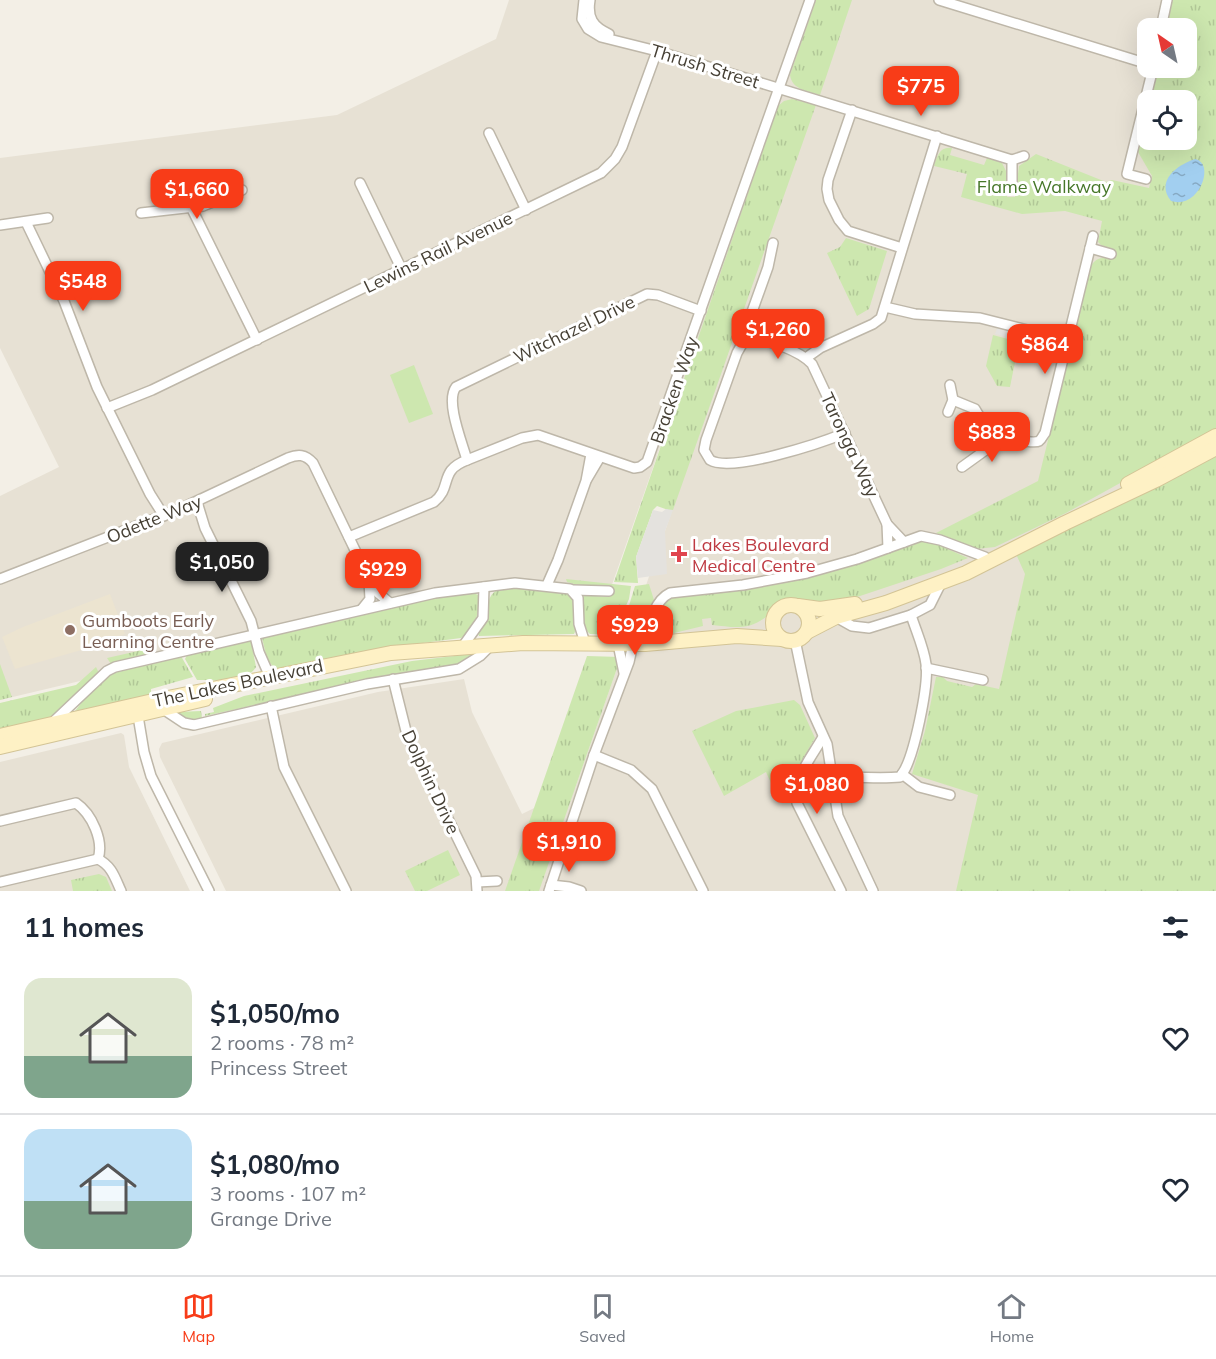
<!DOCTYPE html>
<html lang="en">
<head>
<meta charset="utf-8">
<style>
	:root { --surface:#fff; --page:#f6f6f7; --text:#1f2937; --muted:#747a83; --line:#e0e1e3; --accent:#f83c18 }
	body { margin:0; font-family:Mulish,sans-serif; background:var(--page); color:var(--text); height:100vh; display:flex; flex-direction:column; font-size:22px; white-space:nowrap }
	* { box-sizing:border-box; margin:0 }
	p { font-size:20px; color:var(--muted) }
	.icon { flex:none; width:33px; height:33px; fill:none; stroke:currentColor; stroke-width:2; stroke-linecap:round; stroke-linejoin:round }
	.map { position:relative; height:891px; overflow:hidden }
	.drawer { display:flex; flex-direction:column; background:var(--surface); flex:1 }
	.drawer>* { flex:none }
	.needle { width:39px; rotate:326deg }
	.buttons { position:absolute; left:1137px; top:18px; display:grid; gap:12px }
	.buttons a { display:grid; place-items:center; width:60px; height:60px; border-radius:12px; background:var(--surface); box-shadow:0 6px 24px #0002; font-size:30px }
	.price { position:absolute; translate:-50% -51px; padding:0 14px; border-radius:12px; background:var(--accent); color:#fff; font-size:20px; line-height:39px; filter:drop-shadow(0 2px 3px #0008) }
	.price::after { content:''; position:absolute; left:50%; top:36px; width:18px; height:14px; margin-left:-9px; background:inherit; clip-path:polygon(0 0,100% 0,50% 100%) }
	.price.selected { background:#222; color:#fff }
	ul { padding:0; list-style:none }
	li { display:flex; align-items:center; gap:18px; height:150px; padding:0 24px }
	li+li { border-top:2px solid var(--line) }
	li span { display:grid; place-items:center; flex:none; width:168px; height:120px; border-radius:18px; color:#555 }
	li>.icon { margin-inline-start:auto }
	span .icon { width:72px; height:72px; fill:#fffc; stroke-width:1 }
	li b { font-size:26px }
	h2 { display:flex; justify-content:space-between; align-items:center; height:72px; padding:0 24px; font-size:26px }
	.dock { display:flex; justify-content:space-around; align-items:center; height:84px; border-top:2px solid var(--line); background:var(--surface); font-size:16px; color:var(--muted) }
	.dock a { display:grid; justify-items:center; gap:3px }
	.dock .selected { color:var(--accent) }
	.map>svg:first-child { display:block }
	.residential { fill:#e7e1d4; fill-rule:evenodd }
	.education { fill:#ece4d0 }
	.grass { fill:url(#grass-tufts) }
	.pitch { fill:#cde7af }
	.parking { fill:#e4e2de }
	.water { fill:url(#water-ripples) }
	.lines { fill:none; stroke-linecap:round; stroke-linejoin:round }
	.street-casing { stroke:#beb7a9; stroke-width:12 }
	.secondary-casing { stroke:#d3c496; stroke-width:16 }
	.street { stroke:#fff; stroke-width:9 }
	.secondary { stroke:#fef1c5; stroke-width:14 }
	.health-dot { fill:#e0444e; stroke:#fff; stroke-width:2 }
	.education-dot { fill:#8d6e63; stroke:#fff; stroke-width:2 }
	.labels { text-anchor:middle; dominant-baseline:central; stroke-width:6; stroke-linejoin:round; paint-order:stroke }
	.street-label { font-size:18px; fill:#464035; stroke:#fff }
	.park-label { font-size:18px; fill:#467729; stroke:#fff }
	.health-label { font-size:18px; fill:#be3a42; stroke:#fff; text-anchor:start }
	.education-label { font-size:18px; fill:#785e54; stroke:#fff; text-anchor:start }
</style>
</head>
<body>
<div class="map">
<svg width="1216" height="891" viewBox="0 0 1216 891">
	<defs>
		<pattern id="grass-tufts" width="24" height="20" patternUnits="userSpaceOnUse" patternTransform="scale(1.5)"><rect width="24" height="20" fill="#cde7af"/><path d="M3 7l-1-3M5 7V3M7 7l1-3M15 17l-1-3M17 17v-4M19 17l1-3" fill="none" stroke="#b1c797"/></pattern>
		<pattern id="water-ripples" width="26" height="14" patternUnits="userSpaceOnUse" patternTransform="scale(1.5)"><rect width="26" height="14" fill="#a2cff0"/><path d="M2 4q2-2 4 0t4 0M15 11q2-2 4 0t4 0" fill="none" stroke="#86a9c3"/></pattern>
	</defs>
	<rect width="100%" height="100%" fill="#f3efe6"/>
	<g class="residential">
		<path d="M509,0H1216V891H226L160,757L159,749L162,743L378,692L464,679L472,712L522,814L575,788L790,174L783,158L757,171L608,596L522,586L442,595L0,700V496L59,467L0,348V158L337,115L496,39ZM1148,28H1186V68H1148ZM1148,100H1186V140H1148Z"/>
		<path d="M121,733L124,735L129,767L190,891H0V762Z"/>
	</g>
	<path class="education" d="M110,594L125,634L92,645V647L15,669L2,637L23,627Z"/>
	<g class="grass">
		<path d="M816,0H852L820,95C808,91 792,90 790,75Z"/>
		<path d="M1172,0H1216V430L1066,513L995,547L976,549L936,533L1038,481L1090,268C1094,259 1100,257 1110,258L1112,249L1101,245L1098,242L1102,221L1065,211L1022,214L961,197L967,174L934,166C937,156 940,146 952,148L950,155L984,165L987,158L1002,163L1008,175L1007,197H1015L1019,166L1036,154L1106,182L1112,180L1149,188L1152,176L1138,152L1147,112L1148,140H1186V100H1150L1157,68H1186V28H1166Z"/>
		<path d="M792,99L816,105L673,510L671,511L657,506L653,510L636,557L638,583L614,582L778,106L784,101Z"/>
		<path d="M846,238L887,251L869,309L857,316L827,253L840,247Z"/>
		<path d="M993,335L1019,342L1010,387L997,386L986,366Z"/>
		<path d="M1216,453V891H956L978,795L912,774L925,731L936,677H943L947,681L972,687L976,684L999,689L1025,574L1016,554Z"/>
		<path d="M922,541L932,542L968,558L941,569L854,598C839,602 822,604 807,603C799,603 792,600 784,602C776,605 772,612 766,617C747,631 733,627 712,625L711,618L702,619L703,626L670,634L653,633C656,620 660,602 672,597L745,589L813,576L859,563Z"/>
		<path d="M566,579L631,586L629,599L613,635L590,634C578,624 584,608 583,595L609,597L611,588L574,584L567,582Z"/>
		<path d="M649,584L654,600L644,629L635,636L620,635L635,586Z"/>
		<path d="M524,588L569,594L574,603L575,632L574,634L479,636L478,633C481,629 485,624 487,619C490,607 485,598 497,590Z"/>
		<path d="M474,593L478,595C480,613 476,627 461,638L400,646L283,668H274L267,659L262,638L428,599Z"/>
		<path d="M251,641L256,667C246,684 213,680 197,680L185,659L187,655Z"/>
		<path d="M147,649V654L111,664L107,658Z"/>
		<path d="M471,654L472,656L458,664L372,679L205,716V714L214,712L213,708L244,696L359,672L412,661Z"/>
		<path d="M181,656L193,677L151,689V695L75,711L85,698L110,674Z"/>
		<path d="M587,656L621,657L539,891H505Z"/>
		<path d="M0,664L12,697L0,700Z"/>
		<path d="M96,667L99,673L49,718L0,730V703L76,685Z"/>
		<path d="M794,700L800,705L815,738L802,760L793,782L771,783L766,772L724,796L692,731L736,711Z"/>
		<path d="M201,711L202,718C192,721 185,721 178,712Z"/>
		<path d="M448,850L460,875L427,891H415L405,871Z"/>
		<path d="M99,874L106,877L112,891H73L71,880Z"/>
	</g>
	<path class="pitch" d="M414,365L433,414L409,423L390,375Z"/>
	<g class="parking">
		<path d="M998,326L1022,332L1020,340L995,334Z"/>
		<path d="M666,509L673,510L665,531L667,574L638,578L636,557L653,510L662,512Z"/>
	</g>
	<path class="water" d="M1195,159C1216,163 1199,210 1171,201C1155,181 1177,165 1195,159Z"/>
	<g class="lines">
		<defs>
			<g id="street">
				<path d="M584,0L582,19L588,29L601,37L657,51L1012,160V187"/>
				<path d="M590,0C587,18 593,27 609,34"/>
				<path d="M939,0L1148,64"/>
				<path d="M1161,28L1167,0"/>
				<path d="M852,110L828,180L827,189L829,200L839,220L848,231L902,248"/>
				<path d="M489,133L526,210"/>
				<path d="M1012,160L1024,156"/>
				<path d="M1146,179L1127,174L1153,68"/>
				<path d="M360,183L402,270"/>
				<path d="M191,207L257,340"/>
				<path d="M141,213L203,206L242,190"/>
				<path d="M26,222L64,301L97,387L150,494L164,516"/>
				<path d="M0,225L48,218"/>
				<path d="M1090,248L1111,254"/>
				<path d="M885,307L915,314L980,318L1067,340"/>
				<path d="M749,339L742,344L737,353L706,440L704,450L710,460C731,473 821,443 845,433"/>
				<path d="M749,339C766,338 800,351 812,364L887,524L904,542"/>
				<path d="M749,339L748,323L768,267L773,243"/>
				<path d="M806,358L820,348L873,324L881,318L937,136"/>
				<path d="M953,400L975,409L987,429L992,432C1001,435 1032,445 1039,441C1042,439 1043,435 1045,433L1093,236"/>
				<path d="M107,408L152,390L601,173L615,159L622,147L657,51"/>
				<path d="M948,412L953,400L950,385"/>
				<path d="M467,460L522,438L538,435L634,468L640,467L647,462L810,0"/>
				<path d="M962,467L1005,436"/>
				<path d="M587,479L600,457"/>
				<path d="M197,502L205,528L251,621L259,652L270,677"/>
				<path d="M887,524L888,548"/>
				<path d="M349,537L434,502C453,487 438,471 467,460C462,442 445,401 456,387L647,294L658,295L701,311"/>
				<path d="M0,579L180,509L288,458C298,454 305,454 313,463L369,579L378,593L390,603"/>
				<path d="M547,585L558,560L586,481L591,454"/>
				<path d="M573,590L609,591"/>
				<path d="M362,609L370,599L369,581"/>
				<path d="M836,617L852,626L869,628L911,615L930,605L941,583"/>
				<path d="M795,640L808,702L827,744L838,816L873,891"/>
				<path d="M618,644L624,673"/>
				<path d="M645,644C649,626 653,601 670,593L743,585L807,573L857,559L921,536L940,540L985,557"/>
				<path d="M463,646L483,618L484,587"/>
				<path d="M926,668L983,680"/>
				<path d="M393,679L407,735L476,876L477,891"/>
				<path d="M271,706L284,767L346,891"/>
				<path d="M163,709L184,723L194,725L367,684L459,669L480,656L490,646"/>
				<path d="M137,710L144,752L151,776L209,891"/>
				<path d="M52,723L107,671L115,667L435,593L515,583L570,589L578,598L579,624L585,643"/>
				<path d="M823,737C811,758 793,778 797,803L841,891"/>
				<path d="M594,755L631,770L652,789L703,891"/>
				<path d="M902,774C914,758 929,684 926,664C924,648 916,631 911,615"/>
				<path d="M833,778C855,776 878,779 900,777L902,774L919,787L950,795"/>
				<path d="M0,821L76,803C92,814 104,841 98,859"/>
				<path d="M0,882L98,859C112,866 115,878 121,891"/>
				<path d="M477,882L497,881"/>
				<path d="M551,885L569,887L581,891"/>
				<path d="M549,891L594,755L629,662L633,644"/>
			</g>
			<g id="secondary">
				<path d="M1128,484L1216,436"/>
				<circle cx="791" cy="623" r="18"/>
				<path d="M798,606L820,609L855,604"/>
				<path d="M807,632L836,617L886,603L966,573L1065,523L1156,480L1216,448"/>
				<path d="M0,736L153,701L391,653L523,643L645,644L737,636L782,639"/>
				<path d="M0,747L205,699"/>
			</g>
		</defs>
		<use href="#street" class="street-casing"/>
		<use href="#secondary" class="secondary-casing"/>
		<use href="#street" class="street"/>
		<use href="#secondary" class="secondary"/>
	</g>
	<path class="health-dot" d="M676 545h6v6h6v6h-6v6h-6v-6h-6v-6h6z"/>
	<circle class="education-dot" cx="70" cy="630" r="6"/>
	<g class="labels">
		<g class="street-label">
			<text transform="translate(705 66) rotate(17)">Thrush Street</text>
			<text transform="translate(438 252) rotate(-26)">Lewins Rail Avenue</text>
			<text transform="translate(574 329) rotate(-26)">Witchazel Drive</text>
			<text transform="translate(674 390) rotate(-71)">Bracken Way</text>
			<text transform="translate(850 445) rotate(65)">Taronga Way</text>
			<text transform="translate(154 519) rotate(-22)">Odette Way</text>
			<text transform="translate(238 683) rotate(-12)">The Lakes Boulevard</text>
			<text transform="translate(431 782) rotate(65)">Dolphin Drive</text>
		</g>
		<g class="park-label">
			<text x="1044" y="186">Flame Walkway</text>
		</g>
		<g class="health-label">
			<text x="692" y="544">Lakes Boulevard<tspan x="692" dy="21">Medical Centre</tspan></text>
		</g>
		<g class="education-label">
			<text x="82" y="620">Gumboots Early<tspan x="82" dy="21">Learning Centre</tspan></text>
		</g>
	</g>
</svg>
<div class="buttons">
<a><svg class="needle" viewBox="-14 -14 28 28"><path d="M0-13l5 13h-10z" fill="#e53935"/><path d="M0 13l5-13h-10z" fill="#747a83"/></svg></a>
<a><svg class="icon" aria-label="locate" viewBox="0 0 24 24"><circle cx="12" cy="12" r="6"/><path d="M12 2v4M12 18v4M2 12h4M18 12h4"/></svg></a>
</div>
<b class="price" style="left:921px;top:117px">$775</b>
<b class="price" style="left:197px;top:220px">$1,660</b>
<b class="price" style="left:83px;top:312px">$548</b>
<b class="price" style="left:778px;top:360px">$1,260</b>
<b class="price" style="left:1045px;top:375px">$864</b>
<b class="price" style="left:992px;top:463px">$883</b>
<b class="price selected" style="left:222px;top:593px">$1,050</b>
<b class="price" style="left:383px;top:600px">$929</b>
<b class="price" style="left:635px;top:656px">$929</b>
<b class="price" style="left:817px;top:815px">$1,080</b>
<b class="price" style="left:569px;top:873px">$1,910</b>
</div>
<section class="drawer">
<h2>11 homes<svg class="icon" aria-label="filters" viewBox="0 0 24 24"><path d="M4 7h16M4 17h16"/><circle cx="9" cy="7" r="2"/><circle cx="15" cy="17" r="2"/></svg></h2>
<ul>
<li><span style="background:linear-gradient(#dfe7d0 65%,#7fa58c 0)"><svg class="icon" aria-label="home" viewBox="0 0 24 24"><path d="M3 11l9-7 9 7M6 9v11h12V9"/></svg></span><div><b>$1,050/mo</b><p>2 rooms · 78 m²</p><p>Princess Street</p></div><svg class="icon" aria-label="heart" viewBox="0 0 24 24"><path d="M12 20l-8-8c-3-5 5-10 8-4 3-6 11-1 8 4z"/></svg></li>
<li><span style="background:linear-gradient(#bfe0f5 60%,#7fa58c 0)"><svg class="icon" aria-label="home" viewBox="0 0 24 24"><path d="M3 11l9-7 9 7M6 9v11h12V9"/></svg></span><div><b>$1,080/mo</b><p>3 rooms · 107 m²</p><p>Grange Drive</p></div><svg class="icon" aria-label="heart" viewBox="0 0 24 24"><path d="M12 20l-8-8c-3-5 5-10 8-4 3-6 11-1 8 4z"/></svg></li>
</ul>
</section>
<nav class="dock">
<a class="selected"><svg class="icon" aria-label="map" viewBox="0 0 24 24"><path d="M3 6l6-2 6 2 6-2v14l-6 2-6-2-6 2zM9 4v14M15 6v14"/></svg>Map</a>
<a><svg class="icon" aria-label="saved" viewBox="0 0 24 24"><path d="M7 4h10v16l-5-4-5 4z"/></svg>Saved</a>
<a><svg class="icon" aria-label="home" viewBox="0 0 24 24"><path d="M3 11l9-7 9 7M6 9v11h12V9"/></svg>Home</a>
</nav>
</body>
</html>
